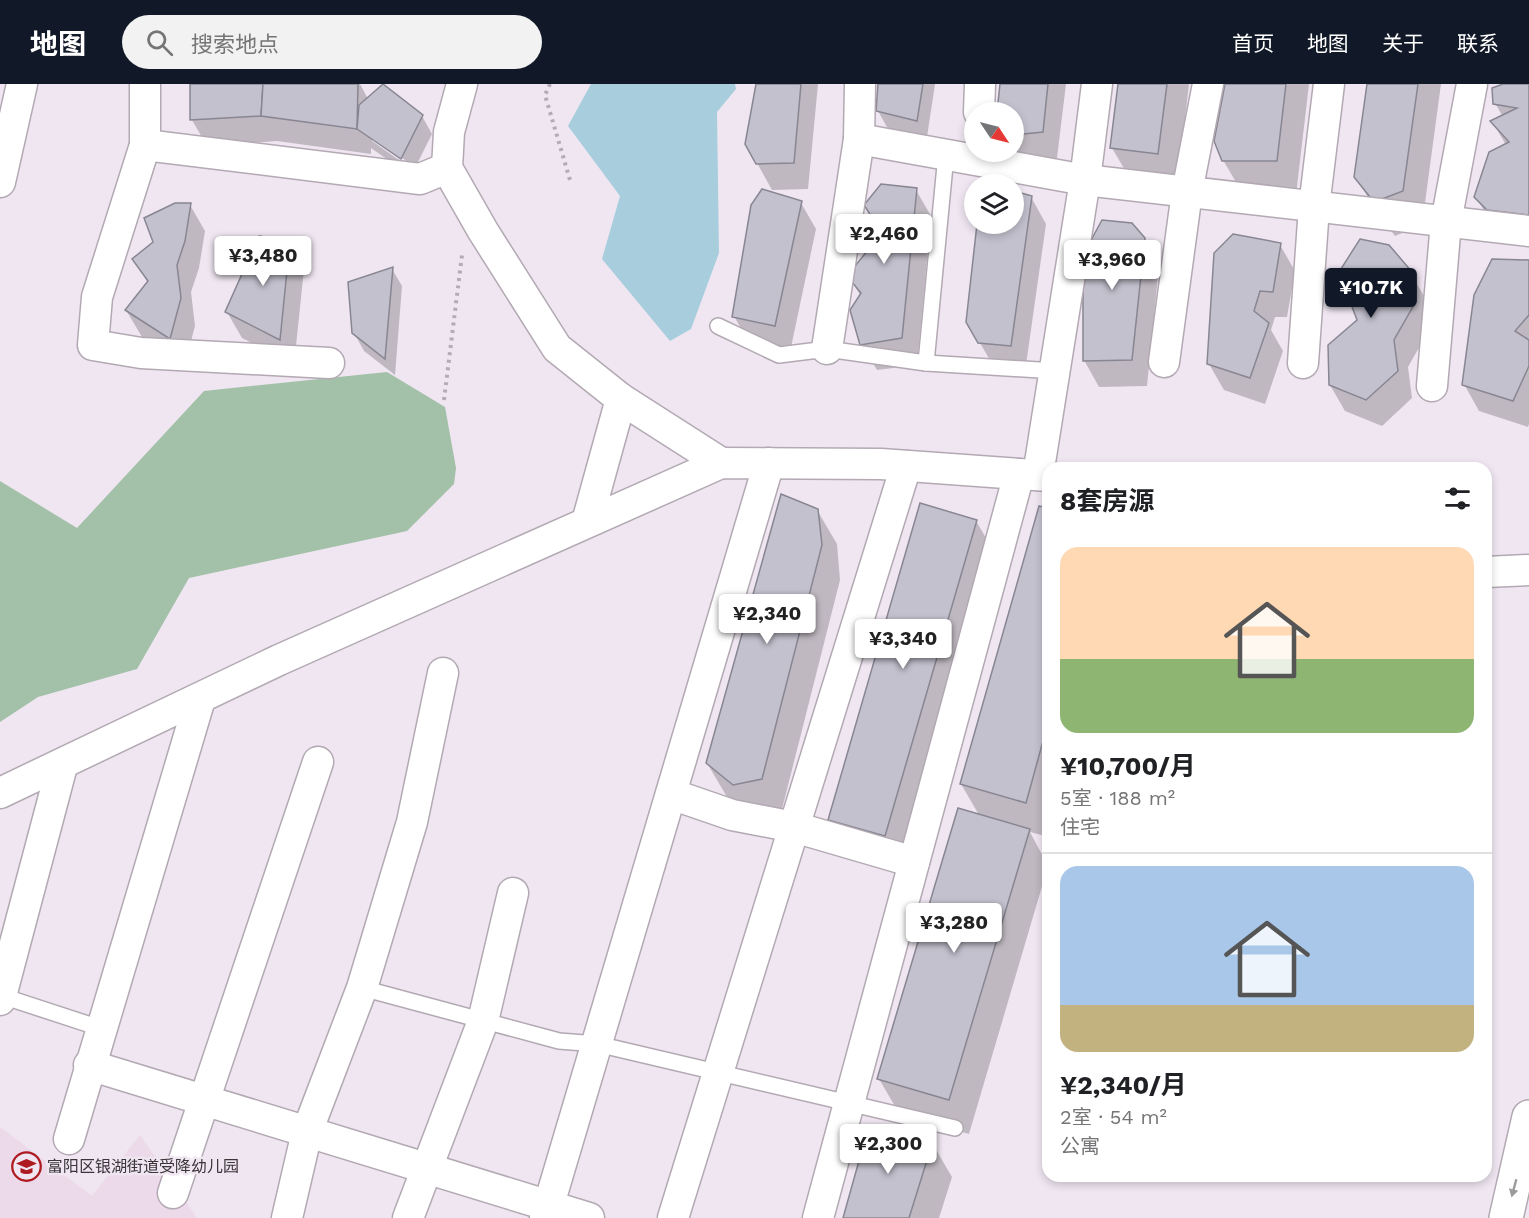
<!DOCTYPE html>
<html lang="zh">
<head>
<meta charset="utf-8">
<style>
	:root { --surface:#fff; --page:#f2f2f2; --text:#202124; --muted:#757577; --line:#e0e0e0; --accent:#111827 }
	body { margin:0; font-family:"Work Sans","Noto Sans SC",sans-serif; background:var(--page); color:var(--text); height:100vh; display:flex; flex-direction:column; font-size:22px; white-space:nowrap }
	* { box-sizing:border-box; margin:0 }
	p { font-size:20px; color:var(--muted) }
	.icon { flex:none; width:33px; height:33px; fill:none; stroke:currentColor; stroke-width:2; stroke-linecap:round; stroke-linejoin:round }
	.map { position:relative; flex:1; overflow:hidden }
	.drawer { position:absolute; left:1042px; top:378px; width:450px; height:720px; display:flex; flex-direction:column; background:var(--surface); border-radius:18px; box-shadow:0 3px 9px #0003 }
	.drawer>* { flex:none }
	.needle { width:39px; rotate:125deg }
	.buttons { position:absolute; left:964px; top:18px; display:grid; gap:12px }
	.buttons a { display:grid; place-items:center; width:60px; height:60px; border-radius:50%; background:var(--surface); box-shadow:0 3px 9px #0003; font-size:30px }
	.price { position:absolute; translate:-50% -51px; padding:0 14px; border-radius:6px; background:#fff; color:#222; font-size:20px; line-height:39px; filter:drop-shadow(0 2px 3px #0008) }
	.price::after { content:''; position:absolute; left:50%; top:36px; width:18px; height:14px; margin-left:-9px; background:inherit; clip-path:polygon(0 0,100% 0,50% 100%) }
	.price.on { background:var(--accent); color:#fff }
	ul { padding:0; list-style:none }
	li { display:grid; align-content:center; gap:12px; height:318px; padding:0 18px }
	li+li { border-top:2px solid var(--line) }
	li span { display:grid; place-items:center; height:186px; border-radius:18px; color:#555 }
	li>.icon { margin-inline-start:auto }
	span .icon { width:108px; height:108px; fill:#fffc; stroke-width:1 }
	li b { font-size:26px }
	h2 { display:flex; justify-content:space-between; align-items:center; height:72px; padding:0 18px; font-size:26px }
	header { display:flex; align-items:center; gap:36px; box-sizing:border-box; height:84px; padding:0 30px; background:var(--accent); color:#fff }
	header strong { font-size:28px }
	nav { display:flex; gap:33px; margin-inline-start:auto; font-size:21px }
	.search { width:420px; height:54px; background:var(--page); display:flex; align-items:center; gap:15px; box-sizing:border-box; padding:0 21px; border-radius:33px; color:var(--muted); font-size:22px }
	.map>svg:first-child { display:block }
	.education { fill:#ecd9e9 }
	.green { fill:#a3c0a8 }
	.water { fill:#a8cedd }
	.shadow { fill:#0003; fill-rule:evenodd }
	.building { fill:#c3c1ce; stroke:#888692; stroke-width:1.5 }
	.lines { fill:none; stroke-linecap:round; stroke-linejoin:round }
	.lane-casing { stroke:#b2a9b3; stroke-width:18 }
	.street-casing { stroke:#b2a9b3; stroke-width:33 }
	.secondary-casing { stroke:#b2a9b3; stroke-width:36 }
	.path { stroke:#b3acb4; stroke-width:4; stroke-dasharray:3 4.5; stroke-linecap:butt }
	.lane { stroke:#fff; stroke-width:15 }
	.street { stroke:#fff; stroke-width:30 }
	.secondary { stroke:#fff; stroke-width:33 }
	.oneway { fill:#9c9a9c }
	.labels { text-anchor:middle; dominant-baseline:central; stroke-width:5; stroke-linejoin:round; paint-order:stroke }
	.poi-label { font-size:16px; fill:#393539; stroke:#efe6f1; text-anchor:start }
</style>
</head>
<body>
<header>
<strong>地图</strong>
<div class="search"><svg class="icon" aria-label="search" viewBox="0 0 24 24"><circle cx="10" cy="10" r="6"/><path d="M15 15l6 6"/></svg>搜索地点</div>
<nav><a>首页</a><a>地图</a><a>关于</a><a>联系</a></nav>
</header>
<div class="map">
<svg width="1529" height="1134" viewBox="0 0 1529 1134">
	<rect width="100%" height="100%" fill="#efe6f1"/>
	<path class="education" d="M0,1043L92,1112L140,1051L197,1134H0Z"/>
	<path class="green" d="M387,288L445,323L456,384L454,400L407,447L189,494L137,585L38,613L0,638V397L77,444L204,307Z"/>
	<path class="water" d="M591,0H735L736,5L717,28L719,169L691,245L670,257L602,175L620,112L568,42Z"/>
	<g class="shadow">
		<path d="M191,0H360L368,15L422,32L432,50L411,92L371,64V70L277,57L207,62L192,36ZM372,53L408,78L406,81L372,57Z"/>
		<path d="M758,0H818L808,105L772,106L757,79Z"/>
		<path d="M880,0H935L927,53L888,45L878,27Z"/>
		<path d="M1002,0H1066L1057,74L1021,78L1014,65V28H999Z"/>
		<path d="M1119,0H1189L1177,103L1132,98L1112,64Z"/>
		<path d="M1226,0H1309L1296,111L1243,110L1223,76Z"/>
		<path d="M1368,0H1441L1422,141L1395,152L1376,127L1356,93Z"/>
		<path d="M1507,0H1529V162L1508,160L1496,147L1476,113L1506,61L1492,37L1503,33L1495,19Z"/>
		<path d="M916,106L931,132L917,281L877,286L861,260L860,211L849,192L870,167L876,139Z"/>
		<path d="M1014,109L1031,113L1046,140L1025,288L995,285L968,238L978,140H1014Z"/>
		<path d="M801,119L816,145L790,268L749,259L734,232Z"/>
		<path d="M190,121L205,147L199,184L191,208L195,242L185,280L142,253L126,226L148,199L134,175L155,158Z"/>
		<path d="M1144,155L1159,182L1147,302L1099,303L1084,276Z"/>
		<path d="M289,158L304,185L294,281L242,254L227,228Z"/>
		<path d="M1280,161L1295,187L1287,233H1275L1271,246L1283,267L1265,320L1224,306L1209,280Z"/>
		<path d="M1529,178V340L1528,343L1479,327L1464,300Z"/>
		<path d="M392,185L402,202L395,291L364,267L354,249Z"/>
		<path d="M1411,190L1427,217L1429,246L1408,283L1412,314L1382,342L1345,327L1330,301Z"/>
		<path d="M1040,423L1048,426V740L1045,752L1030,748L1048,782L969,1050L899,1029L879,995L979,731L961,700Z"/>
		<path d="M817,426L837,460L840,496L781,729L754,734L727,713L707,679Z"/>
		<path d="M976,437L996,471L904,786L850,770L830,736Z"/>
		<path d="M932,1059L952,1093L939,1134H845Z"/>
	</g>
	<g class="building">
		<path d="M190,0H263L261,32L190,36Z"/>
		<path d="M263,0H358L357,45L261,32Z"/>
		<path d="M383,0L423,31L401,75L357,45L359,21Z"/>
		<path d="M756,0H801L794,79L756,80L745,60Z"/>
		<path d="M878,0H923L917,37L876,27Z"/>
		<path d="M1000,0H1048L1043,48L1014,51V28H997Z"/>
		<path d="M1118,0H1167L1158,70L1110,64Z"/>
		<path d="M1225,0H1286L1277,77H1222L1214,57Z"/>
		<path d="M1367,0H1418L1403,107L1374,118L1354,93Z"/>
		<path d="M1503,0H1529V131L1487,126L1474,113L1489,68L1509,58L1490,37L1517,24L1493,20L1492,4Z"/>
		<path d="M881,100L917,104L902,254L860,261L850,226L861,209L847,192L868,166L859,150L875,138L864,121Z"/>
		<path d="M762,105L802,117L775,242L732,233L751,121Z"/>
		<path d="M1014,107L1032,112L1011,262L978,259L966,238L977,140H1014Z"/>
		<path d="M175,119H191L185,157L177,181L181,214L170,255L125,226L148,197L132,175L153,158L144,134Z"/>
		<path d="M1102,136L1132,139L1145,154L1132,276L1083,277V171Z"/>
		<path d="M1233,150L1281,159L1273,208L1260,207L1254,227L1269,239L1250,294L1207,280L1214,169Z"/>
		<path d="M259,152L290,157L280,256L225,228Z"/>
		<path d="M1360,155L1389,161L1413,189L1415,219L1394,256L1398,287L1366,316L1329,301L1328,261L1357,236L1339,188Z"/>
		<path d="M1492,175L1529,176V231L1515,247L1529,256V282L1513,317L1462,301L1474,211Z"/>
		<path d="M393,183L385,275L352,249L348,198Z"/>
		<path d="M781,410L818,425L822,461L762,695L733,701L706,679Z"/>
		<path d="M920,419L977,436L885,752L828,736Z"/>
		<path d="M1039,422L1048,424V639L1026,719L960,700Z"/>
		<path d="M958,724L1030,745L949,1016L877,995Z"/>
		<path d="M869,1041L933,1057L909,1134H843Z"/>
	</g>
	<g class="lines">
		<defs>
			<g id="lane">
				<path d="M718,242L779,271L827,265L926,279L1055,287"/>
				<path d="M926,279L946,71"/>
				<path d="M362,904L559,957L597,960L955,1044"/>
				<path d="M2,912L100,944"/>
			</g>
			<g id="street">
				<path d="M145,0V61L97,213L93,261L141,269L329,279"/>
				<path d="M462,0L449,48L447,84L483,147L557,264L621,315L721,379"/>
				<path d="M979,28L980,0"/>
				<path d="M859,55L1085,96L1529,147"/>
				<path d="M145,61L420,95L447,84"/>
				<path d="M0,98L22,0"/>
				<path d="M827,265L859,55L860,0"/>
				<path d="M1164,278L1187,108L1208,0"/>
				<path d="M1303,279L1314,123L1329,0"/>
				<path d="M1432,302L1446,138L1472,0"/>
				<path d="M1038,391L1085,96L1097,0"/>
				<path d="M587,438L621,315"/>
				<path d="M1486,488L1529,486"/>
				<path d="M0,709L279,576L721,379L881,380L1048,392"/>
				<path d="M671,710L732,731L794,743L914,778"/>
				<path d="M0,916L62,682"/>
				<path d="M89,981L589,1134"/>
				<path d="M69,1055L200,615"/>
				<path d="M173,1109L318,678"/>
				<path d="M287,1134L307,1048L362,904L412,738L443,589"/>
				<path d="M408,1134L483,937L513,809"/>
				<path d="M545,1134L769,379"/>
				<path d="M673,1134L906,382"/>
				<path d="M818,1134L1019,390"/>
			</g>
			<path id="secondary" d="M1506,1134L1529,1033"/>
		</defs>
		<use href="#lane" class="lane-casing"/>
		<use href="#street" class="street-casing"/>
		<use href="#secondary" class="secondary-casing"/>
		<g class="path">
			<path d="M550,0L545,11L570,96"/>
			<path d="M444,316L462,171"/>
		</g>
		<use href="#lane" class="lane"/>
		<use href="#street" class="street"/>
		<use href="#secondary" class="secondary"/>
	</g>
	<defs><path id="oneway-solid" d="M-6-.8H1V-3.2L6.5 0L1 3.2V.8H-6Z" transform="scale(1.5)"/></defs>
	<use class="oneway" href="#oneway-solid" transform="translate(1514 1104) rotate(105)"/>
	<defs>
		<symbol id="school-ring" viewBox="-11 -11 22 22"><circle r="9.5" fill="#efe6f1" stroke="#ad1a20" stroke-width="1.5"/><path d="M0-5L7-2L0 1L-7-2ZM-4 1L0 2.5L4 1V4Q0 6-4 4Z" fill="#ad1a20"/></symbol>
	</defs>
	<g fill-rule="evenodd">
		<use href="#school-ring" x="10" y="1066" width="33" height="33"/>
	</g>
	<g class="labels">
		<g class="poi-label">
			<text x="47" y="1082">富阳区银湖街道受降幼儿园</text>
		</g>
	</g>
</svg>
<div class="buttons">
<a><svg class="needle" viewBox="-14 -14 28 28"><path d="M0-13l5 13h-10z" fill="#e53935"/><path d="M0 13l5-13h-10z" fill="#757577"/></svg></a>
<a><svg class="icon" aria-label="layers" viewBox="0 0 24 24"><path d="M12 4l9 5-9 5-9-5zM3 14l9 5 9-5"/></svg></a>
</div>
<b class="price" style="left:884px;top:181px">¥2,460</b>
<b class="price" style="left:263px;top:203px">¥3,480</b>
<b class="price" style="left:1112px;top:207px">¥3,960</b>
<b class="price on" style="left:1371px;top:235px">¥10.7K</b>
<b class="price" style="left:767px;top:561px">¥2,340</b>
<b class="price" style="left:903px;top:586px">¥3,340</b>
<b class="price" style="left:954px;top:870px">¥3,280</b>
<b class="price" style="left:888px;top:1091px">¥2,300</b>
<section class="drawer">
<h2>8套房源<svg class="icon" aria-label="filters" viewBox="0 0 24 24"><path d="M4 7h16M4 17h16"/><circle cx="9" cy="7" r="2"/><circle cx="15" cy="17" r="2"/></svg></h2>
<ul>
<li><span style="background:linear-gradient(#ffd9b3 60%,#8fb573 0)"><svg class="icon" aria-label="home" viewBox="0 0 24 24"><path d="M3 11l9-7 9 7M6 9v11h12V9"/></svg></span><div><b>¥10,700/月</b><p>5室 · 188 m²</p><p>住宅</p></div></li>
<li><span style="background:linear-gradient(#a9c7e8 75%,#c2b280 0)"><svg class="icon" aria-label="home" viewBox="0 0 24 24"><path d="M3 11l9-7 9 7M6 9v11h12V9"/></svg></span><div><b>¥2,340/月</b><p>2室 · 54 m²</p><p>公寓</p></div></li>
</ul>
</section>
</div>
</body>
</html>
